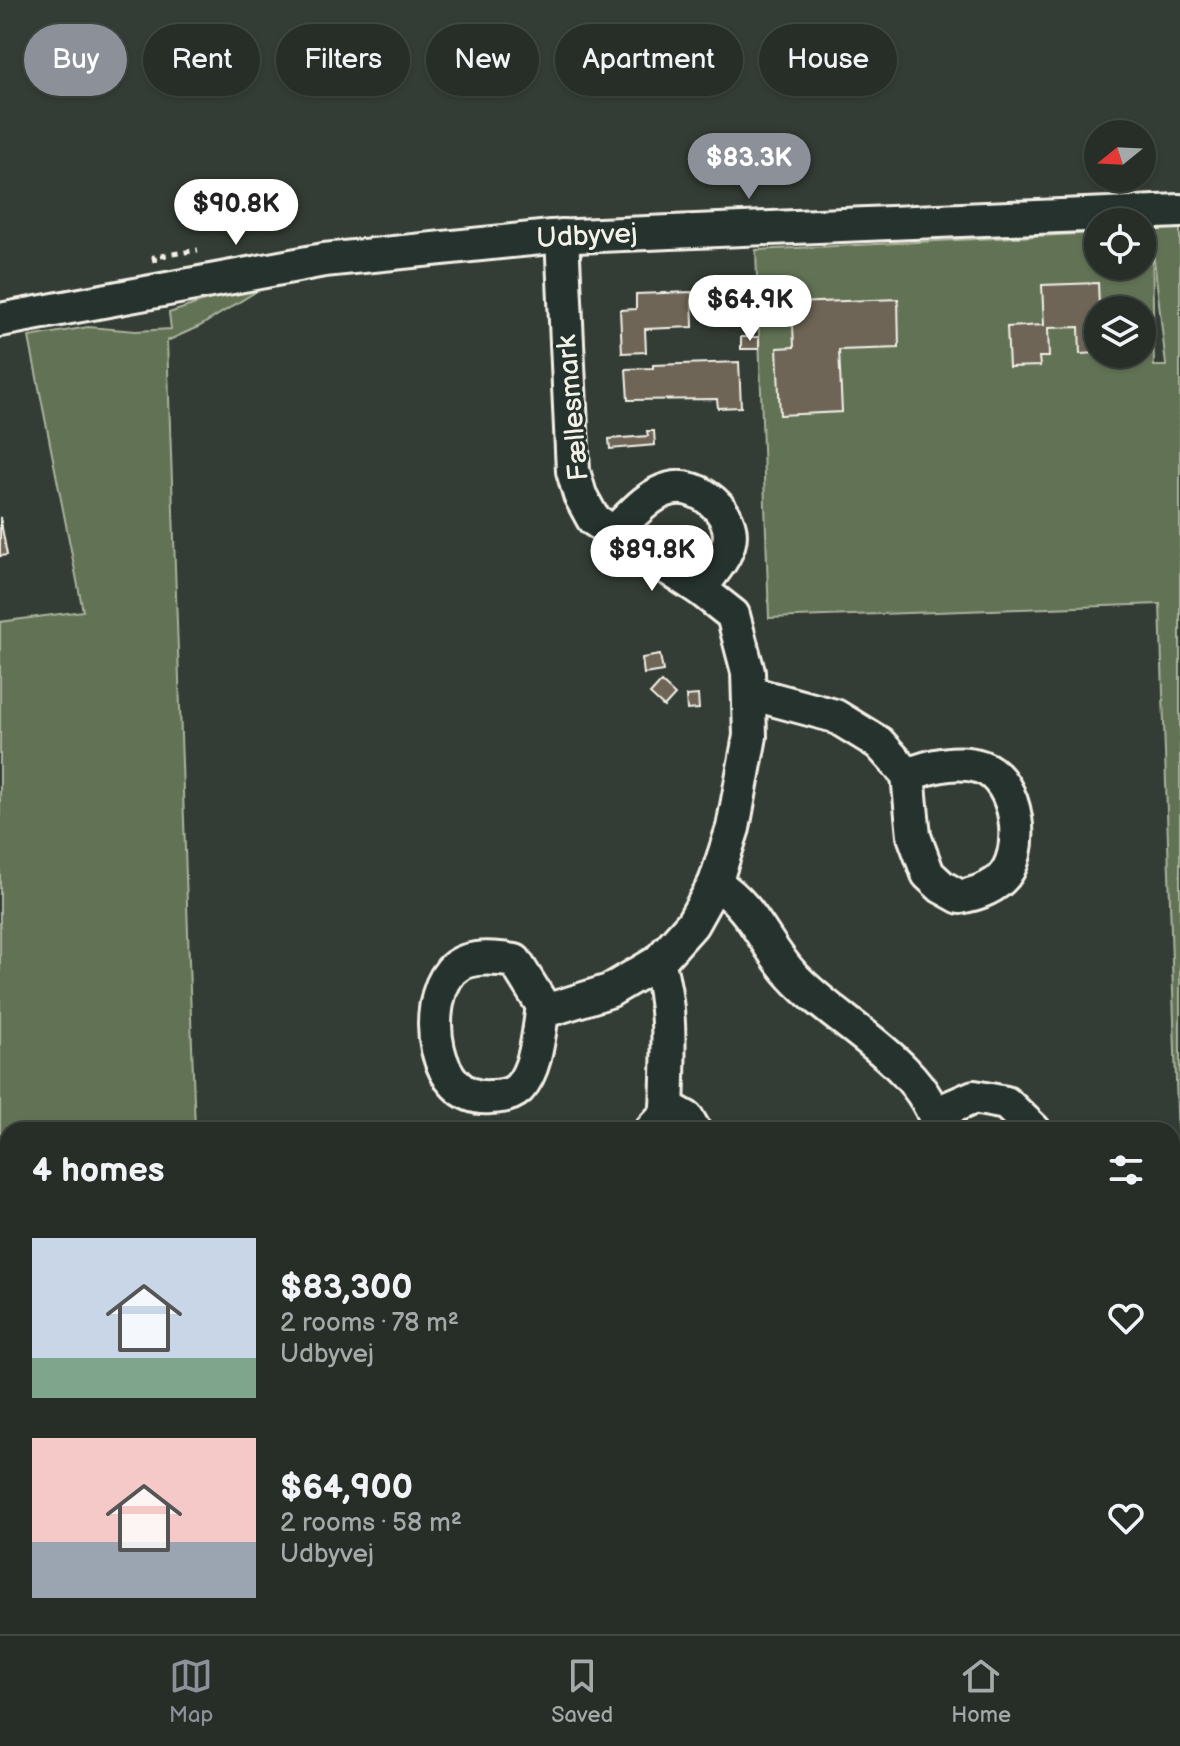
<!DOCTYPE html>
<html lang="en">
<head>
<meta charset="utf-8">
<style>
	:root { --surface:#272e28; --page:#2f3630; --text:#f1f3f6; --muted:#a4a8a8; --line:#434a45; --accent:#8c9099 }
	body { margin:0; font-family:"Balsamiq Sans",sans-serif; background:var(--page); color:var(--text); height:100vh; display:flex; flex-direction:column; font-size:30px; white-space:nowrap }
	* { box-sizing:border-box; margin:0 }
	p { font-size:26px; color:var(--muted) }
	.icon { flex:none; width:44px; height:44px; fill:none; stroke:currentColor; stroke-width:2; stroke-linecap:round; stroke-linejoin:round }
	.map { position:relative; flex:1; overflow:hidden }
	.panel { position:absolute; left:0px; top:1122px; width:1180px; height:512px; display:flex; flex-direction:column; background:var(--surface); border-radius:24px 24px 0 0; box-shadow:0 2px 6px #0004,0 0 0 2px var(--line) }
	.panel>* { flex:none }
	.top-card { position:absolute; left:24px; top:24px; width:1132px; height:72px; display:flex; gap:16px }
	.needle { width:52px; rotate:252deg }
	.tools { position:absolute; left:1084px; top:120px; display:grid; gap:16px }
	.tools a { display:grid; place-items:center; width:72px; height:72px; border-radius:50%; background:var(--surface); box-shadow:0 2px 6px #0004,0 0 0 2px var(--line); font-size:40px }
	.price { position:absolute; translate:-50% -68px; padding:0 18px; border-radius:28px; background:#fff; color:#222; font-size:26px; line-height:52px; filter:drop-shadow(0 2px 4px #0008) }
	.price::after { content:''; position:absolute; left:50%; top:48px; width:24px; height:18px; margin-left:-12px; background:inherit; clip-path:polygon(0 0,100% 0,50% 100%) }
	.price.active { background:var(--accent); color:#fff }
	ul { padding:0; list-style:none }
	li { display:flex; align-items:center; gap:24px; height:200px; padding:0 32px }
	li span { display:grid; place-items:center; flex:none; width:224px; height:160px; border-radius:0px; color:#555 }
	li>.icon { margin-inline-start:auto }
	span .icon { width:96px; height:96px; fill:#fffc; stroke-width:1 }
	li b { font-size:34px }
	h2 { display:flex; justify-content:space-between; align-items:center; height:96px; padding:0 32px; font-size:34px }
	.chip { padding:0 28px; border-radius:36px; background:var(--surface); box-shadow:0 2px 6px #0004,0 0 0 2px var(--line); font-size:28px; line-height:72px }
	.chip.active { background:var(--accent); color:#fff }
	.dock { display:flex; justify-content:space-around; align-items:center; height:112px; border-top:2px solid var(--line); background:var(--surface); font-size:22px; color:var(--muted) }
	.dock a { display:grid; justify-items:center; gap:4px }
	.dock .active { color:var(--accent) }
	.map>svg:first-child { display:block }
	.green { fill:#627355; stroke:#abb29e; stroke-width:2; fill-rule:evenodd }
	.water { fill:#4a6870; stroke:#8e9fa0; stroke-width:2 }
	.building { fill:#6e6557; stroke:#f4f1e8; stroke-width:2 }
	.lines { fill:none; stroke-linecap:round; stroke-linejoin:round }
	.minor-casing { stroke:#f4f1e8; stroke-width:38 }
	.path { stroke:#f4f1e8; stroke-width:5; stroke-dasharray:6 6; stroke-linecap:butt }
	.minor { stroke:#26332d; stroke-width:32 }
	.labels { text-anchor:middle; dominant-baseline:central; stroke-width:6; stroke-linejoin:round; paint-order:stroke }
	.street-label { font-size:28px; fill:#f4f1e8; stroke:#26332d }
</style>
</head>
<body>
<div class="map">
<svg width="1180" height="1634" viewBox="0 0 1180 1634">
	<rect width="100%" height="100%" fill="#343d35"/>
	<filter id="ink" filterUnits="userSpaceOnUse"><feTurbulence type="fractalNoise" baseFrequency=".0125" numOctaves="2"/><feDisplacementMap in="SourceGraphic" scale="16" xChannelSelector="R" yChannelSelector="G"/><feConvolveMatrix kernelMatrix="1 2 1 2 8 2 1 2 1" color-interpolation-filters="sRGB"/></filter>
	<g filter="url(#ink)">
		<g class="green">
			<path d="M1180,226V1200L1160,604L769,618L756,250L1098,233V266H1142V231L1151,230V227ZM1152,241L1166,365V366H1154ZM1098,310H1142V354H1098Z"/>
			<path d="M265,286L200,326L167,341L195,1130H8V1161L0,1155V622L83,611L29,337L88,327L136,331L171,329L169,313L228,293Z"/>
			<path d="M1180,1232V1340L1172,1341V1246Z"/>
			<path d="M8,1509V1626H318L319,1634H0V1514Z"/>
			<path d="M471,1626H671L678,1634H470Z"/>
		</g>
		<g class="water">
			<path d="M318,1626H471L470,1634H319Z"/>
			<path d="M766,1626H891L890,1634H767Z"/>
		</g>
		<g class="building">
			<path d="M1098,283L1099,306H1113V310H1098V353L1080,354L1079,327L1048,328L1049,357H1039L1040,366L1009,367L1007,327L1044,325L1042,285Z"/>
			<path d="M692,292L693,327L645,329L646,352L622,353L620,310L636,309V294Z"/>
			<path d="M898,299L899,348L839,350L842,412L780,415L777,348L794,347L792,303Z"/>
			<rect x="741" y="337" width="18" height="12"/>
			<path d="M739,362L741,407L718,408L717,399L628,400L626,369L653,368V365Z"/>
			<path d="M647,431H654L655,445L610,449L609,439L648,436Z"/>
			<path d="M0,517L7,555L0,556Z"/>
			<path d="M660,655L663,671L644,674L642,658Z"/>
			<path d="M661,682L675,695L664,707L650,694Z"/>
			<path d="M698,695L699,709L687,710L686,696Z"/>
		</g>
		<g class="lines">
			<defs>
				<g id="minor">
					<path d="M0,320L324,260L551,237L1180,211"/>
					<path d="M612,534C628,519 648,494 670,489C699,481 736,514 729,542C726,558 709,576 700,589"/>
					<path d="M750,693L835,716L879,743L908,775L914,836L928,874L942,887L960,897C974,894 989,890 1000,880C1028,855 1019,780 981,767C959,759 929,766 908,775"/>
					<path d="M715,883C755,908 763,944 793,976C837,1024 924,1063 939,1130"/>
					<path d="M543,1006C539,1030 537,1069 519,1088C512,1095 500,1097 490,1097C433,1102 421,1006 451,971C466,954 496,958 515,961L543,1006L555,1008L609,991L658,962L692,924L715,883L733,828L750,736L748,672L733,615L700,589L593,519L580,495L573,471L562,236"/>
					<path d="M667,1107L687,1118L694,1130"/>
					<path d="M935,1114L974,1097L1006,1103L1034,1130"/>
					<path d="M651,1130L667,1113C668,1063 673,1011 658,962"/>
				</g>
			</defs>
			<use href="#minor" class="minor-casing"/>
			<path class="path" d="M155,262L154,257L198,250"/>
			<use href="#minor" class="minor"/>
		</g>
	</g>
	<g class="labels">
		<g class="street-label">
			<text transform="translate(587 236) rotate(-3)">Udbyvej</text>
			<text transform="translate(573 408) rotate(-95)">Fællesmark</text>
		</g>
	</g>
</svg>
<div class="tools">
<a><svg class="needle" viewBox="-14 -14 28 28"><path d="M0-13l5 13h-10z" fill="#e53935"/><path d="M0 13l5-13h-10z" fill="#a4a8a8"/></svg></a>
<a><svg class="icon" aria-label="locate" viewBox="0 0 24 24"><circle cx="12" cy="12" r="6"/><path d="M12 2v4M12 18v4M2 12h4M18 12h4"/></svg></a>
<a><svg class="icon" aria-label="layers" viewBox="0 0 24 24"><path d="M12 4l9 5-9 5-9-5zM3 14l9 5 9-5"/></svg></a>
</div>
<b class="price active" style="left:749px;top:201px">$83.3K</b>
<b class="price" style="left:236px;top:247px">$90.8K</b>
<b class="price" style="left:750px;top:343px">$64.9K</b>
<b class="price" style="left:652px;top:593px">$89.8K</b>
<div class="top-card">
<a class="chip active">Buy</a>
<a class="chip">Rent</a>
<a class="chip">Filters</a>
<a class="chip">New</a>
<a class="chip">Apartment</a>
<a class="chip">House</a>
</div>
<section class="panel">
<h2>4 homes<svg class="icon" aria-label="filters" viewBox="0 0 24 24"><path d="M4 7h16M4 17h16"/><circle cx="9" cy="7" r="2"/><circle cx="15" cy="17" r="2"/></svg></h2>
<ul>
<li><span style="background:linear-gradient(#c9d6e8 75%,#7fa58c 0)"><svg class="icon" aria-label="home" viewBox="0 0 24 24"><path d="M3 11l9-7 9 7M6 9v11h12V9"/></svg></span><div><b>$83,300</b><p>2 rooms · 78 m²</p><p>Udbyvej</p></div><svg class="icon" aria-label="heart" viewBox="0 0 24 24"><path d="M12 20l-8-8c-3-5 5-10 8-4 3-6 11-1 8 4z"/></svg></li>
<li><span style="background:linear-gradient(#f6c9c9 65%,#9aa5b1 0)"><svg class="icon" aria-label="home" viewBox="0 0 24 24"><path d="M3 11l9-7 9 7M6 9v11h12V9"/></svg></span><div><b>$64,900</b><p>2 rooms · 58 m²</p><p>Udbyvej</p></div><svg class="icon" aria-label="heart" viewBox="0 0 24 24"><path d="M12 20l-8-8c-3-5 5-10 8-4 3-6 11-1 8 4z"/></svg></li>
</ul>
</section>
</div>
<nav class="dock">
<a class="active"><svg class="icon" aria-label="map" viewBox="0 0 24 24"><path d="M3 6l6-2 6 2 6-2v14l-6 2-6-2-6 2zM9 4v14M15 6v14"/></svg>Map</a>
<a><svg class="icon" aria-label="saved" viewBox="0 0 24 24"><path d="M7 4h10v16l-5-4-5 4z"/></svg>Saved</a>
<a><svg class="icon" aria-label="home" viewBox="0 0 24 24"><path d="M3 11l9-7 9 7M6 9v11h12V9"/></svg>Home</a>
</nav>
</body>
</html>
